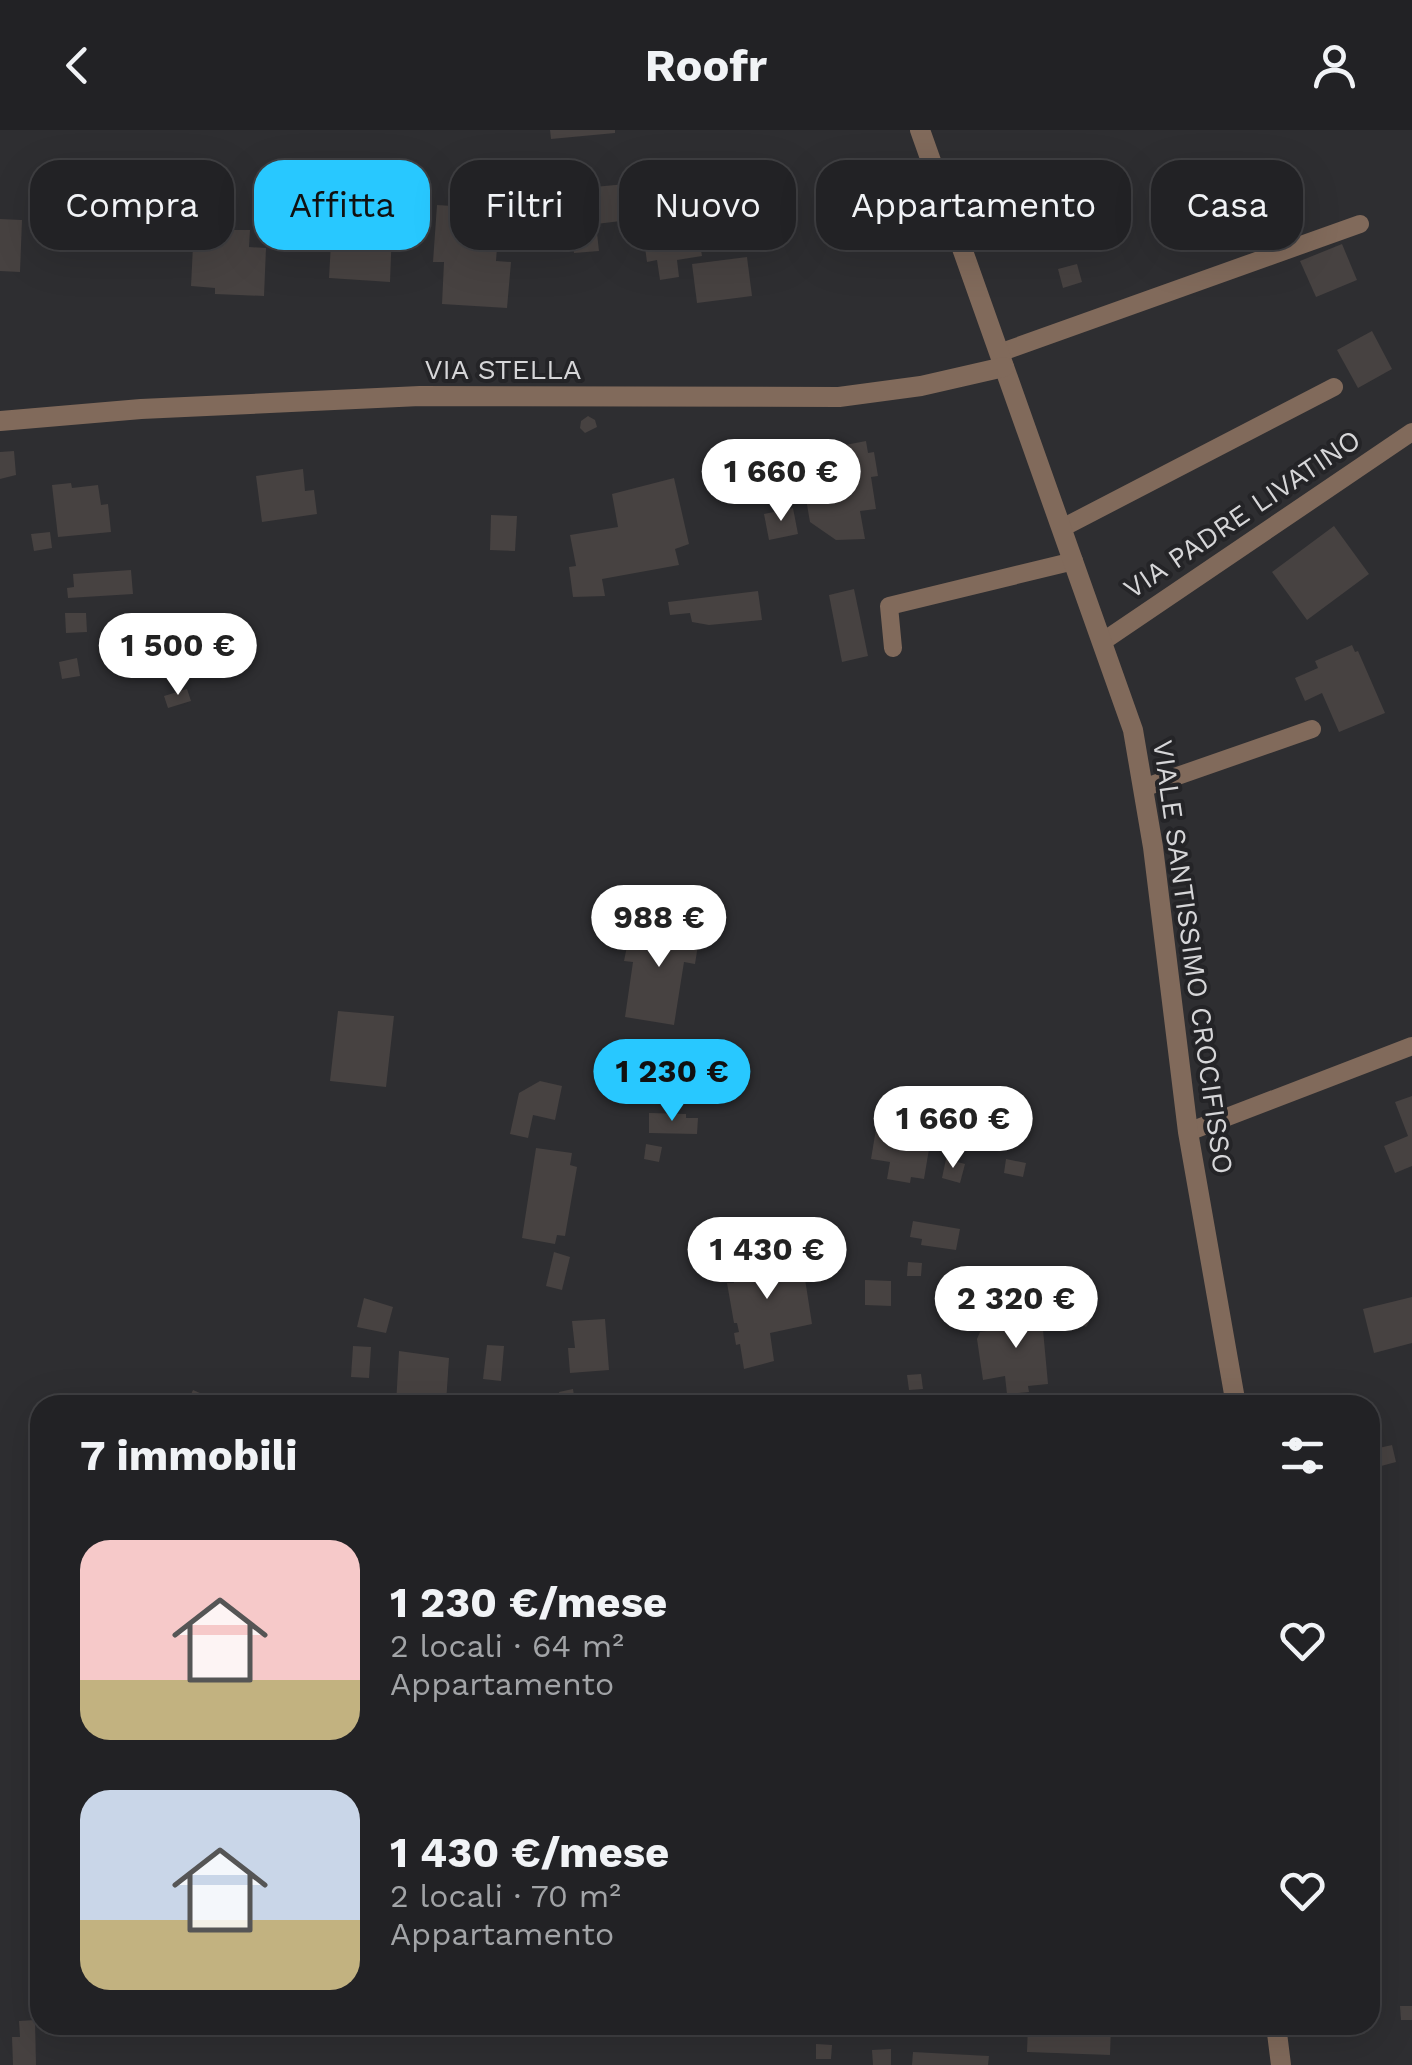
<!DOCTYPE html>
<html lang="it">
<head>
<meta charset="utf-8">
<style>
	:root { --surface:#222225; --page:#2a2a2d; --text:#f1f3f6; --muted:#a2a4a7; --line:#3f3f42; --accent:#28c8ff }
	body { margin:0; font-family:"Work Sans",sans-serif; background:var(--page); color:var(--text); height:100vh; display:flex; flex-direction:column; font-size:38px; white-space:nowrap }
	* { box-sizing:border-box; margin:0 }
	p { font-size:32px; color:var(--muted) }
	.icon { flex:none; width:55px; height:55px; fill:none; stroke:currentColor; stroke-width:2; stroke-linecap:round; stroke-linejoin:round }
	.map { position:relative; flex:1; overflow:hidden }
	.side { position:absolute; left:30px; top:1265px; width:1350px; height:640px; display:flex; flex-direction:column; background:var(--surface); border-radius:30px; box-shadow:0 10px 40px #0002,0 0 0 2px var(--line) }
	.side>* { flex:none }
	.banner { position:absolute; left:30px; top:30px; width:1352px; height:90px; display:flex; gap:20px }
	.price { position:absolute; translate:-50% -85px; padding:0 22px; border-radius:35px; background:#fff; color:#222; font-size:32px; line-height:65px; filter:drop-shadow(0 2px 5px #0008) }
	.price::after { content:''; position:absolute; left:50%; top:60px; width:30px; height:22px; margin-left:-15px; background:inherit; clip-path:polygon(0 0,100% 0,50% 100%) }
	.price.selected { background:var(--accent); color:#111 }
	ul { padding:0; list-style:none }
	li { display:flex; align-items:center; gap:30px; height:250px; padding:0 50px }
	li span { display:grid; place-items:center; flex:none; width:280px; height:200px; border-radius:30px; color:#555 }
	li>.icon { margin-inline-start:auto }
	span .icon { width:120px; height:120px; fill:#fffc; stroke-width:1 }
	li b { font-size:42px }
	h2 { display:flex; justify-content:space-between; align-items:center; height:120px; padding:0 50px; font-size:42px }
	.tag { padding:0 35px; border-radius:30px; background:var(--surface); box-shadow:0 10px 40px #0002,0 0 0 2px var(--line); font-size:35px; line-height:90px }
	.tag.selected { background:var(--accent); color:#111 }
	header { display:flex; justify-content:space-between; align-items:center; height:130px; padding:0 50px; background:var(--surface); font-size:45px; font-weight:700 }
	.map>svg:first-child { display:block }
	.building { fill:#474241 }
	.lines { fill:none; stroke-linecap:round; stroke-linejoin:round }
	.lane { stroke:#816a5b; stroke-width:18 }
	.street { stroke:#816a5b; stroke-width:20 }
	.labels { text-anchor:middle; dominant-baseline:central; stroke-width:8; stroke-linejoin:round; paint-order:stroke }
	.street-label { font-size:28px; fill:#d6d6d8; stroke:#242427 }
</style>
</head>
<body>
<header><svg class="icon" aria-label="back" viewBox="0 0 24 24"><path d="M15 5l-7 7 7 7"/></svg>Roofr<svg class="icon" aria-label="person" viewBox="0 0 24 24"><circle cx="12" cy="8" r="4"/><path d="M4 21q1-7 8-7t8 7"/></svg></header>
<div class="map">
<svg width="1412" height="1935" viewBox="0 0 1412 1935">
	<rect width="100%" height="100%" fill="#2e2e31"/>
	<g class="building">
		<path d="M550,0H615V3L551,9Z"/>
		<path d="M1013,36L1022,62L1041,55L1051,85L1019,96L1021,102L980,116L959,55Z"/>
		<path d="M313,45L326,46L325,58L312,57Z"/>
		<path d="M670,45L671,53H664L666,67L652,69L650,63L627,65L629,90L596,94L599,121L574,123L570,75L596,73L594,57L626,54L625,47Z"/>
		<path d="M334,58L382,61L380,100H392L390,152L329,148L332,95L318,94L319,72L333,73Z"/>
		<path d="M195,75L234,76L233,100H250L249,117L266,118L264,166L215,164V158L191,156Z"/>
		<path d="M437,75L500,79L496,131L511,132L507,178L442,174L444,132H433Z"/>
		<path d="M0,89L22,90L20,142L0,141Z"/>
		<path d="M698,102L702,126L677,130L679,147L660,150L657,130L647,132L644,110Z"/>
		<path d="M1342,114L1357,150L1316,167L1300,131Z"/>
		<path d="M747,127L752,166L697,173L692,134Z"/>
		<path d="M1077,134L1082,152L1063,158L1058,139Z"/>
		<path d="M1372,201L1392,239L1358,258L1337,220Z"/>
		<path d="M588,286L595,290L597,297L585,303L580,298L581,291Z"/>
		<path d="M866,311L868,323L874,322L878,346L871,347L876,379L860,381L865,409L836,410L810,392L800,334L842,328L840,316Z"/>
		<path d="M14,321L16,345L0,349V322Z"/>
		<path d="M303,339L305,361L314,360L317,384L262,392L256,346Z"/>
		<path d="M674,348L689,414L675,419L679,435L602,449L605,466L573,467L569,437L576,436L570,405L618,397L612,364Z"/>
		<path d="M71,353L72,358L98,355L101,375L108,374L111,402L58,407L52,355Z"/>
		<path d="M793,378L798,404L769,410L764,384Z"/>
		<path d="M491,385L517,386L515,421L490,420Z"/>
		<path d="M1334,396L1369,444L1307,490L1272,442Z"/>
		<path d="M50,402L52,418L34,421L31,404Z"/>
		<path d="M131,440L133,464L68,468L67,458L74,457L73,444Z"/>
		<path d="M854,459L868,526L842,532L829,465Z"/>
		<path d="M758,461L762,490L709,495L692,492L690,483L670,485L668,472Z"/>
		<path d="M65,483H86L87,502L66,503Z"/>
		<path d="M1352,515L1355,522L1358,521L1385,583L1339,602L1322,563L1305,571L1295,548L1318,538L1315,531Z"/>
		<path d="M77,528L80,546L62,549L59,532Z"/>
		<path d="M187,559L191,571L168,578L164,566Z"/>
		<path d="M660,790L701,796L695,834L684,832L674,895L625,887L633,832L624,831L630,801L658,805Z"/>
		<path d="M338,881L394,886L386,957L330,951Z"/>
		<path d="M540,951L562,956L555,990L533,985L528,1008L510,1004L519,963Z"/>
		<path d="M1412,966V1036L1395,1043L1384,1016L1408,1006L1395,972Z"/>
		<path d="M879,981L897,984L895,995L932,1001L924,1049L911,1047L910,1053L887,1049L890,1032L871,1029Z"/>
		<path d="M649,983L686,984V988H698L697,1004L649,1003Z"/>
		<path d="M646,1014L662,1017L659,1032L644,1029Z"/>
		<path d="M536,1018L572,1023L570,1035L577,1037L565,1106L557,1105L555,1114L522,1108Z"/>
		<path d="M946,1029L965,1034L960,1053L942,1048Z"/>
		<path d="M1006,1029L1026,1033L1023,1047L1004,1043Z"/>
		<path d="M913,1091L960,1099L956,1120L921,1115L922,1109L910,1107Z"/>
		<path d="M777,1120L778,1127L801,1123L812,1194L770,1203L774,1231L744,1239L740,1214L736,1215L734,1203L739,1202L737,1193H734L727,1153H734L730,1132L739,1131L738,1127Z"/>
		<path d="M554,1122L570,1127L562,1160L546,1156Z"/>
		<path d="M908,1132L922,1133L921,1146H907Z"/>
		<path d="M865,1150L891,1151V1176L865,1175Z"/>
		<path d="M1412,1167V1213L1374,1223L1363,1179Z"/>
		<path d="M364,1168L393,1177L386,1203L357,1197Z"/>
		<path d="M1073,1177L1081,1178L1089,1192L1086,1197L1071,1189L1068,1182Z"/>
		<path d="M1041,1178L1048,1254L1028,1256L1029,1262L1007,1264L1005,1246L983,1250L977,1209L980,1202L1005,1198L1003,1182Z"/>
		<path d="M605,1189L609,1240L570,1243L568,1218H575L572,1191Z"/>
		<path d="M487,1215L504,1216L501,1251L483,1249Z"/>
		<path d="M353,1216L371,1217L369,1248L351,1247Z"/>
		<path d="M399,1221L449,1228L446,1273L396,1275Z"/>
		<path d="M921,1244L923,1259L909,1260L907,1245Z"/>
		<path d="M573,1259L575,1272L561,1274L559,1262Z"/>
		<path d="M193,1260L209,1267L206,1275H186Z"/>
		<path d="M1392,1315L1396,1332L1370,1339V1320Z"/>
		<path d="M1400,1876H1412V1890H1401Z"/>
		<path d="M35,1890L36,1935H13L12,1907H20L19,1891Z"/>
		<path d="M773,1895H845V1905L782,1907L773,1900Z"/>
		<path d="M1028,1895H1111L1110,1925L1027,1922Z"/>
		<path d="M816,1914L832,1915L831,1929H816Z"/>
		<path d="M891,1919V1935H873L872,1920Z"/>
		<path d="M913,1922L989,1926L988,1935H912Z"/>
	</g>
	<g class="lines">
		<g class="lane">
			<path d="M999,223L1360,94"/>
			<path d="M1062,398L1334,257"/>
			<path d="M1102,512L1412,302"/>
			<path d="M893,518L889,476L1074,431"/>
			<path d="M1143,658L1312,599"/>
			<path d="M1188,1002L1412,916"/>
		</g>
		<g class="street">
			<path d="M920,0L1133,600L1153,717L1188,1002L1236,1275"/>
			<path d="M0,291L141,279L420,266L839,267L921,256L1004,237"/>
			<path d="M1276,1895L1281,1935"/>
		</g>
	</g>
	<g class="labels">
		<g class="street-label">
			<text x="503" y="239">VIA STELLA</text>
			<text transform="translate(1242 384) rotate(-34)">VIA PADRE LIVATINO</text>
			<text transform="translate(1193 827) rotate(82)">VIALE SANTISSIMO CROCIFISSO</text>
		</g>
	</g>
</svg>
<b class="price" style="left:781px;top:394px">1 660 €</b>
<b class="price" style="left:178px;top:568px">1 500 €</b>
<b class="price" style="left:659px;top:840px">988 €</b>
<b class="price selected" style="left:672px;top:994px">1 230 €</b>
<b class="price" style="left:953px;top:1041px">1 660 €</b>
<b class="price" style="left:767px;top:1172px">1 430 €</b>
<b class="price" style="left:1016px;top:1221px">2 320 €</b>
<div class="banner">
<a class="tag">Compra</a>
<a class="tag selected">Affitta</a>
<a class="tag">Filtri</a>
<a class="tag">Nuovo</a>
<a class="tag">Appartamento</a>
<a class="tag">Casa</a>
</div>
<section class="side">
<h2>7 immobili<svg class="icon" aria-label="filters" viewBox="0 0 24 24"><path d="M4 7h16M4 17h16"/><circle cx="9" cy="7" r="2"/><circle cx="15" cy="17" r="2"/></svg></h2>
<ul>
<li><span style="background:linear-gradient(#f6c9c9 70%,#c2b280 0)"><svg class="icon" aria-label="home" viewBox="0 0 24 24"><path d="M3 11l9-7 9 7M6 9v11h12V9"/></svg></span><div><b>1 230 €/mese</b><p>2 locali · 64 m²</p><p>Appartamento</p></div><svg class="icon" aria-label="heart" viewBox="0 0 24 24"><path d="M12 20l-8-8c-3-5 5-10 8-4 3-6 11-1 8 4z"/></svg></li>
<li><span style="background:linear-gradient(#c9d6e8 65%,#c2b280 0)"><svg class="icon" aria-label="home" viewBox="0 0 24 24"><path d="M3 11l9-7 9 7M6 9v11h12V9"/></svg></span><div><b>1 430 €/mese</b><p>2 locali · 70 m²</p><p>Appartamento</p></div><svg class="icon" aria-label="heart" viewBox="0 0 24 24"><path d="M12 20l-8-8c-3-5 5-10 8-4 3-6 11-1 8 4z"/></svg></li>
</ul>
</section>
</div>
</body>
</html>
